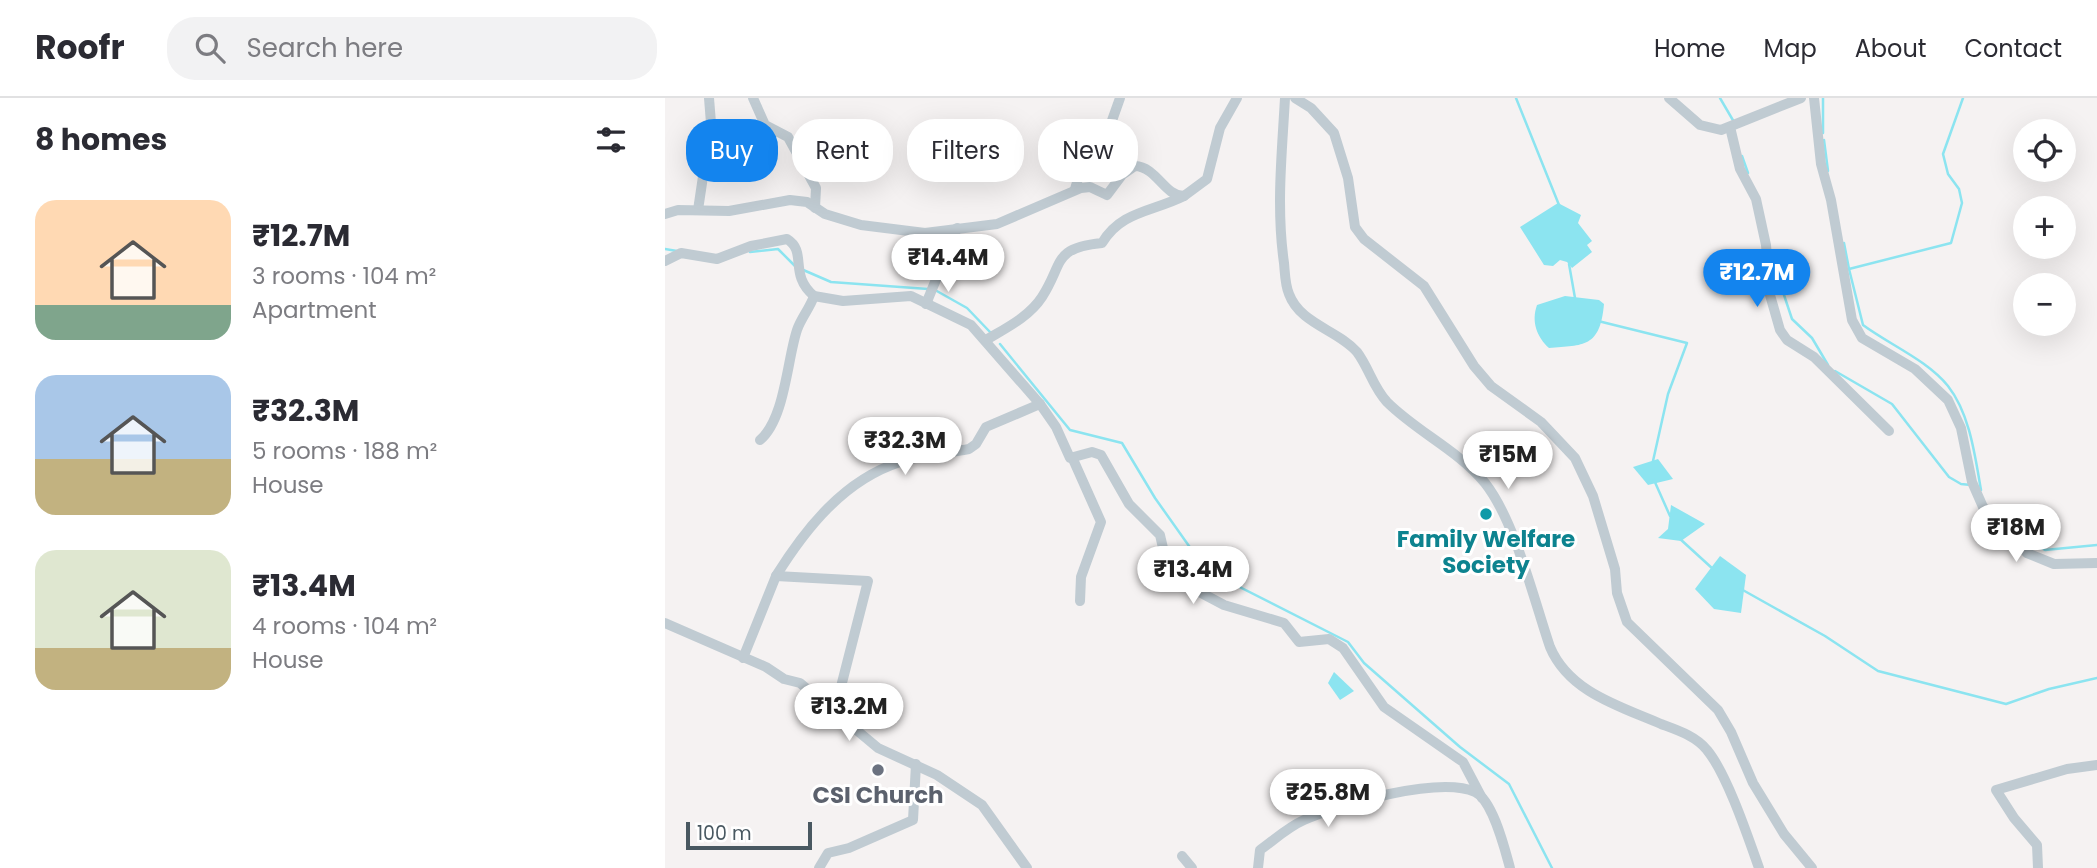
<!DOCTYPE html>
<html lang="en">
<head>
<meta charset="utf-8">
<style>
	:root { --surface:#fff; --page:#f2f2f3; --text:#2b2b33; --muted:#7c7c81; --line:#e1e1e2; --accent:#1384ee }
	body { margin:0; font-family:Poppins,sans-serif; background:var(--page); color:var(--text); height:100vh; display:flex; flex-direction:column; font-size:26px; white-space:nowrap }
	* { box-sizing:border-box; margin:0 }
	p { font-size:23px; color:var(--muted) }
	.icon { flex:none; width:38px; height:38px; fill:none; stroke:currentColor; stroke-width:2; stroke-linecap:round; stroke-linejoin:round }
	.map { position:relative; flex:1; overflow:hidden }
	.panel { display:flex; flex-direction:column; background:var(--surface); width:665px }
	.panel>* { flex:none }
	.guide { position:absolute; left:21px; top:21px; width:665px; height:63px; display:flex; gap:14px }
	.controls { position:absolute; left:1348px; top:21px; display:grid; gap:14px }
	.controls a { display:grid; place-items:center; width:63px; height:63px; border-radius:50%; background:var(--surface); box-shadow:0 7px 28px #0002; font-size:35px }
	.scale { position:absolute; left:21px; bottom:18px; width:126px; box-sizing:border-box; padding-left:7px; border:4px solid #495861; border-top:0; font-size:19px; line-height:24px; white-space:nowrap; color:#495861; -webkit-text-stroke:5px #fff; paint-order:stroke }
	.price { position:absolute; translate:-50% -60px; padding:0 16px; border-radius:24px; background:#fff; color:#222; font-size:23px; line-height:46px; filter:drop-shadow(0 2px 4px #0008) }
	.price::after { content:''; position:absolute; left:50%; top:42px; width:21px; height:16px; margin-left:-10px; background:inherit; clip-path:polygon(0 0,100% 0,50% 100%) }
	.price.current { background:var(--accent); color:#fff }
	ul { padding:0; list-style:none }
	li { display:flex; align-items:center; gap:21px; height:175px; padding:0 35px }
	li span { display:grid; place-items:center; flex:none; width:196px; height:140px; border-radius:21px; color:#555 }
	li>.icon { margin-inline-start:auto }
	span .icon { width:84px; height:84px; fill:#fffc; stroke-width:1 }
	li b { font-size:30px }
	h2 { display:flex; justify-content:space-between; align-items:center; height:84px; padding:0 35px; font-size:30px }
	.pill { padding:0 24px; border-radius:28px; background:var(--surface); box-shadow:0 7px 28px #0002; font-size:24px; line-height:63px }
	.pill.current { background:var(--accent); color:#fff }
	header { display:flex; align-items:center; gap:42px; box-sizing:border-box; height:98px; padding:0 35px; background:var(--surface); border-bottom:2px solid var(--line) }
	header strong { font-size:33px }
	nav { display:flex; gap:38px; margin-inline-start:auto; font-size:24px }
	.search { width:490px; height:63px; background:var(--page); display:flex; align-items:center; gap:18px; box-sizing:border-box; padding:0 24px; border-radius:28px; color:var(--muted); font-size:26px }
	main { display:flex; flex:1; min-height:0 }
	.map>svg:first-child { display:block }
	.water { fill:#8ce4f0 }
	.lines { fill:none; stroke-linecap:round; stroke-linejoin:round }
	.stream { stroke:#8ce4f0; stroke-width:2.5 }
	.minor { stroke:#c0cbd2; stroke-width:10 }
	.culture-dot { fill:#0f9aa8; stroke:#fff; stroke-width:2.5 }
	.worship-dot { fill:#6b7280; stroke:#fff; stroke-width:2.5 }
	.labels { text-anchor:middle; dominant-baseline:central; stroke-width:6; stroke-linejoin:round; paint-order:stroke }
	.culture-label { font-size:23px; font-weight:bold; fill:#0d838f; stroke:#fff }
	.worship-label { font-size:23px; font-weight:bold; fill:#5b616d; stroke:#fff }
</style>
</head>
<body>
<header>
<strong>Roofr</strong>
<div class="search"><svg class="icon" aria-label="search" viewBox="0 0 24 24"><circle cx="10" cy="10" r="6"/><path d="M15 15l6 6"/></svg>Search here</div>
<nav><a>Home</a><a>Map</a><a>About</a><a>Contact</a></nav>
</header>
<main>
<section class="panel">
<h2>8 homes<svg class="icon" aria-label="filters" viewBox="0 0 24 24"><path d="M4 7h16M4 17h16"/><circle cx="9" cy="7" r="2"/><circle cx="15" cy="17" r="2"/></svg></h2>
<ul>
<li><span style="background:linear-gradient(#ffd9b3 75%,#7fa58c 0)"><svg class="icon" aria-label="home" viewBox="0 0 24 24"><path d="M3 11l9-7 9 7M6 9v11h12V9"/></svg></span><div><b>₹12.7M</b><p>3 rooms · 104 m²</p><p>Apartment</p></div></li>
<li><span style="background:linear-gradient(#a9c7e8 60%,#c2b280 0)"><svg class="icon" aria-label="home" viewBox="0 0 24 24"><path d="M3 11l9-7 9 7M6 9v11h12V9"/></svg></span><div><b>₹32.3M</b><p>5 rooms · 188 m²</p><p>House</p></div></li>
<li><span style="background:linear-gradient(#dfe7d0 70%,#c2b280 0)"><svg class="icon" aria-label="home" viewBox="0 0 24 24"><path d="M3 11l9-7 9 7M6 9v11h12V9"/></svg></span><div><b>₹13.4M</b><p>4 rooms · 104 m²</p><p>House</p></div></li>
</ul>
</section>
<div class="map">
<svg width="1432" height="770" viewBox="0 0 1432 770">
	<rect width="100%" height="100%" fill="#f5f2f2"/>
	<g class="water">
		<path d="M893,105L916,117L913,125L927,143L922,147L927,154L907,170L902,164L895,162L888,168L879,167L855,129Z"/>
		<path d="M900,198L934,202L939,206C935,250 919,247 884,250C872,239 866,224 872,207Z"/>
		<path d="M993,361L1008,381L983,387L968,369Z"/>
		<path d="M1006,407L1040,426L1016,443L993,440L1003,431Z"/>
		<path d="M1055,458L1081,477L1076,515L1049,511L1030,491Z"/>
		<path d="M669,574L689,593L675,602L663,585Z"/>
	</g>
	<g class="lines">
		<g class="stream">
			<path d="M851,0L894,107"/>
			<path d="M1055,0L1069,24"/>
			<path d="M1158,0V35"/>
			<path d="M1298,0L1278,56L1283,76L1294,91L1297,105L1286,145L1184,171L1198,227C1225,247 1262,262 1283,288C1305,316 1310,358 1316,392"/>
			<path d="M1159,42L1163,73"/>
			<path d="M1077,58L1083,75"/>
			<path d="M1179,145L1184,171"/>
			<path d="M0,151L12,153"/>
			<path d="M85,154L113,151L130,168"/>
			<path d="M1107,161L1127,221L1147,240L1163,267"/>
			<path d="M904,166L910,200"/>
			<path d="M136,171L166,184L263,191"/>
			<path d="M270,192L302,210L325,234"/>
			<path d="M933,223L1022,245L1003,296L988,363"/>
			<path d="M335,246L405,332L457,345L490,400L541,472L683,544L699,565L795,649L844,686L887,770"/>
			<path d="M1170,273L1227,306L1284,379L1296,386L1306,387"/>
			<path d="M989,382L1005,418"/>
			<path d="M1352,437L1380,452L1432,447"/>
			<path d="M1014,440L1048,471"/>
			<path d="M1076,491L1160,538L1213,573L1341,606L1384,591L1432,580"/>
		</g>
		<g class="minor">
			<path d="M88,0L100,27L123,39L151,90L150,110"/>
			<path d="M620,0C617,55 611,109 619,165C620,175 620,187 624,196C635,226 673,232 692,254C704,270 708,289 722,304C752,334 793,352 820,385C850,423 869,502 885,549C904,594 954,608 996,626C1012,632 1031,638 1042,652C1062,676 1083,739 1094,770"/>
			<path d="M630,0L646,10L669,35L683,80L690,129L699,141L759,188L809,268L826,288L876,324L910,360L928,398L950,471L952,495L962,524L1053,612L1066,634L1088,685L1119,736L1147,770"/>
			<path d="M1004,0L1035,27L1056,32L1136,0"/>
			<path d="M1149,0L1156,66L1166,102L1187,222L1197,240L1250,271L1283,302L1296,330L1307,384L1318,409L1362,455L1389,466L1432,465"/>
			<path d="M1065,29L1075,71L1091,101L1101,147L1105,197L1115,232L1122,242L1149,259L1224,333"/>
			<path d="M410,91L417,68L444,31L455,0"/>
			<path d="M33,112L46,25L44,0"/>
			<path d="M0,116L13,112L64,113L125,102L142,104L160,116L196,127L260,135L332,126L416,90L425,89L442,97L457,77L470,68C492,69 499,98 519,98L542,81L555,30L572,0"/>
			<path d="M0,163L16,155L52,161L86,148L122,141C143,154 123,176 149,198L178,203L246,198L306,227L375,306L391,329L405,360L427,354L436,357L464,406L495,437L501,463L525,489L559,507L619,525L634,544L664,541L678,550L719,609L798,664L817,700"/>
			<path d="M261,206L292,130"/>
			<path d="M321,242C341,230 364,219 377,199C399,165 387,150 437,145C456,113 487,114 519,98"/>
			<path d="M95,342C120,321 122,262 132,232C136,220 145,210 149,198"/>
			<path d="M407,359L436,424L416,479L415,503"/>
			<path d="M111,478C141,430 179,382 235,364C256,357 282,355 304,351L311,346L321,329L375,306"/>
			<path d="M0,525L101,569L119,581L135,585L213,650L272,677L317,707L362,770"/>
			<path d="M78,560L111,478L203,483L169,616"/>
			<path d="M517,758L527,770"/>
			<path d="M154,770L163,755L184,750L248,722L251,666"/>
			<path d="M593,770L595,752C609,742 623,729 639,722C674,706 775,678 810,694C828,702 840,752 845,770"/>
			<path d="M1373,770L1372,747L1349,720L1331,692L1402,671L1432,667"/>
		</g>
	</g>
	<circle class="culture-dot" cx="821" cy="416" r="7"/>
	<circle class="worship-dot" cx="213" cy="672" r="7"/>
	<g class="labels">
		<g class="culture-label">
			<text x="821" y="441">Family Welfare<tspan x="821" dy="26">Society</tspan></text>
		</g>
		<g class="worship-label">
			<text x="213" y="697">CSI Church</text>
		</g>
	</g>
</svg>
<div class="controls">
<a><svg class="icon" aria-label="locate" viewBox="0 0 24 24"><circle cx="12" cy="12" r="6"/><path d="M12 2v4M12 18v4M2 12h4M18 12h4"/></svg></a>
<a>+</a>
<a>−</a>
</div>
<div class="scale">100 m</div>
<b class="price" style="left:283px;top:196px">₹14.4M</b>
<b class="price current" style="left:1092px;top:211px">₹12.7M</b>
<b class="price" style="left:240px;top:379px">₹32.3M</b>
<b class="price" style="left:843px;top:393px">₹15M</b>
<b class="price" style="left:1351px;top:466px">₹18M</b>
<b class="price" style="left:528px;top:508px">₹13.4M</b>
<b class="price" style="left:184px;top:645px">₹13.2M</b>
<b class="price" style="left:663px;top:731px">₹25.8M</b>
<div class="guide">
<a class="pill current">Buy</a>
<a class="pill">Rent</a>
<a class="pill">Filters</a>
<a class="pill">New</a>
</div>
</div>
</main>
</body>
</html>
